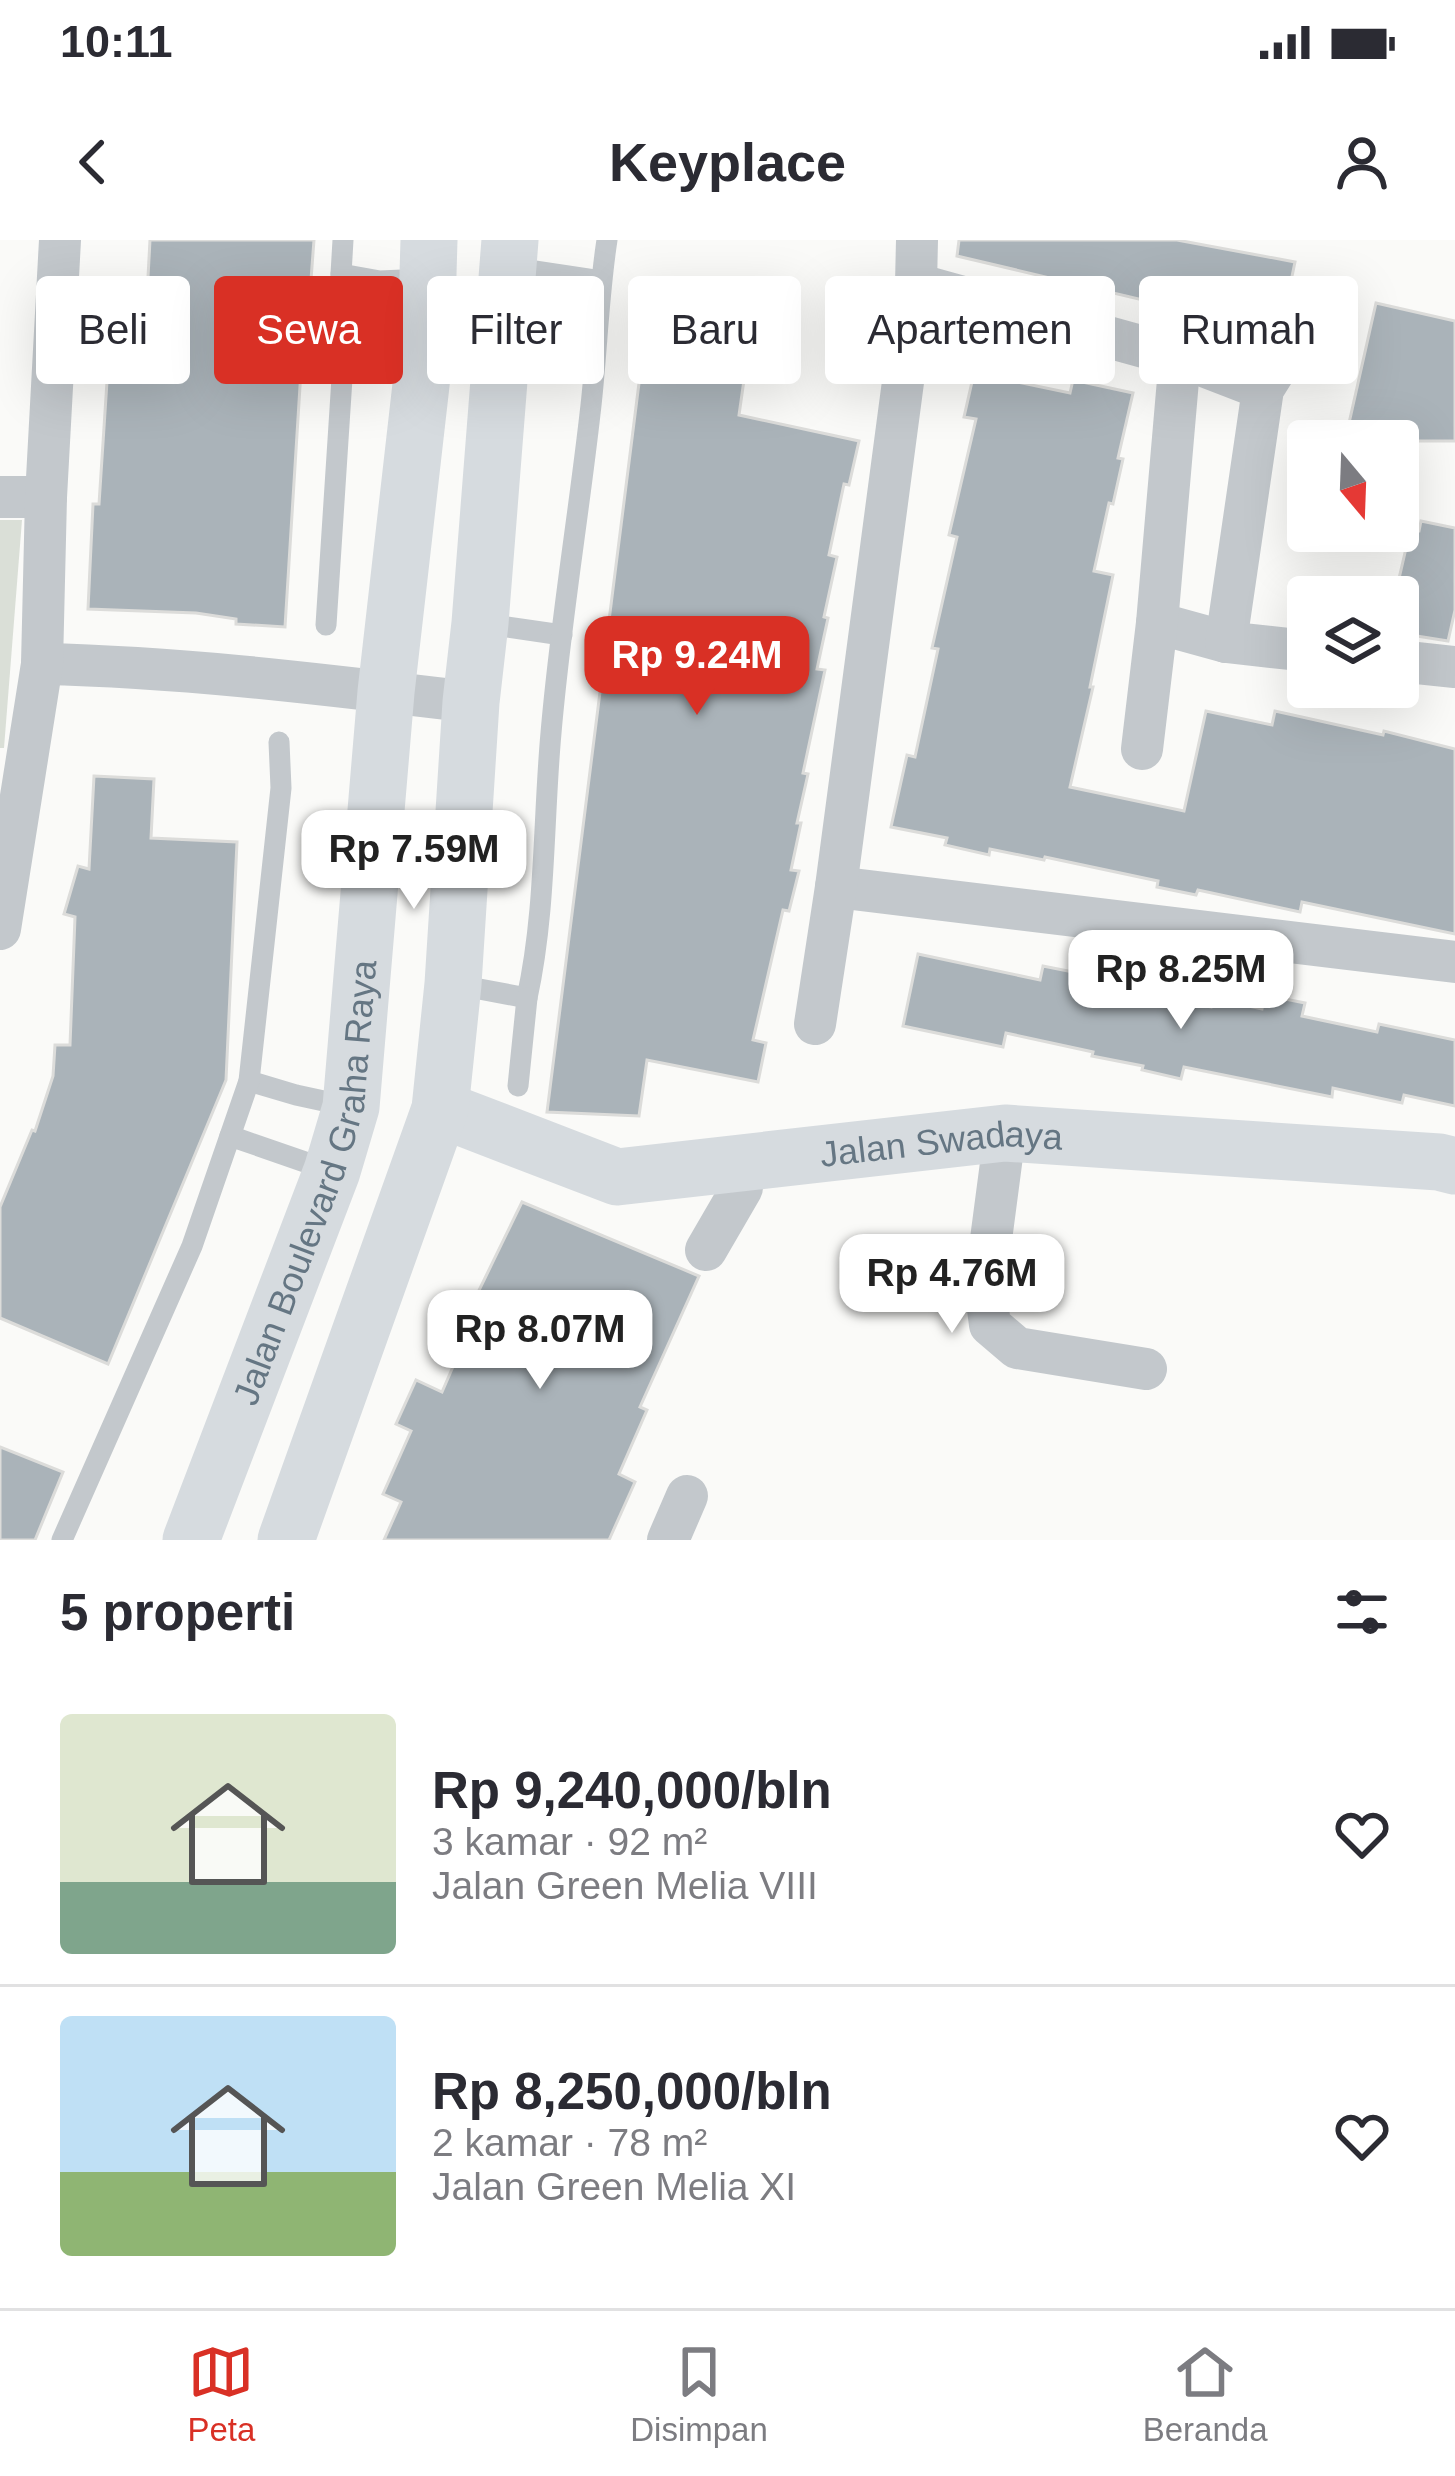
<!DOCTYPE html>
<html lang="id">
<head>
<meta charset="utf-8">
<style>
	:root { --surface:#fff; --page:#f7f7f7; --text:#2b2b33; --muted:#7c7c81; --line:#e1e1e2; --accent:#d93025 }
	body { margin:0; font-family:Helvetica,sans-serif; background:var(--page); color:var(--text); height:100vh; display:flex; flex-direction:column; font-size:45px; white-space:nowrap }
	* { box-sizing:border-box; margin:0 }
	p { font-size:39px; color:var(--muted) }
	.icon { flex:none; width:66px; height:66px; fill:none; stroke:currentColor; stroke-width:2; stroke-linecap:round; stroke-linejoin:round }
	.map { position:relative; height:1300px; overflow:hidden }
	.details { display:flex; flex-direction:column; background:var(--surface); flex:1 }
	.details>* { flex:none }
	.banner { position:absolute; left:36px; top:36px; width:1383px; height:108px; display:flex; gap:24px }
	.needle { width:78px; rotate:161deg }
	.tools { position:absolute; left:1287px; top:180px; display:grid; gap:24px }
	.tools a { display:grid; place-items:center; width:132px; height:132px; border-radius:12px; background:var(--surface); box-shadow:0 12px 48px #0002; font-size:60px }
	.price { position:absolute; translate:-50% -102px; padding:0 27px; border-radius:24px; background:#fff; color:#222; font-size:39px; line-height:78px; filter:drop-shadow(0 3px 6px #0008) }
	.price::after { content:''; position:absolute; left:50%; top:72px; width:36px; height:27px; margin-left:-18px; background:inherit; clip-path:polygon(0 0,100% 0,50% 100%) }
	.price.current { background:var(--accent); color:#fff }
	ul { padding:0; list-style:none }
	li { display:flex; align-items:center; gap:36px; height:300px; padding:0 60px }
	li+li { border-top:3px solid var(--line) }
	li span { display:grid; place-items:center; flex:none; width:336px; height:240px; border-radius:12px; color:#555 }
	li>.icon { margin-inline-start:auto }
	span .icon { width:144px; height:144px; fill:#fffc; stroke-width:1 }
	li b { font-size:51px }
	h2 { display:flex; justify-content:space-between; align-items:center; height:144px; padding:0 60px; font-size:51px }
	.tag { padding:0 42px; border-radius:12px; background:var(--surface); box-shadow:0 12px 48px #0002; font-size:42px; line-height:108px }
	.tag.current { background:var(--accent); color:#fff }
	.status { display:flex; justify-content:space-between; align-items:center; height:84px; padding:0 60px; background:var(--surface); direction:ltr }
	.status svg { height:33px; fill:currentColor }
	header { display:flex; justify-content:space-between; align-items:center; height:156px; padding:0 60px; background:var(--surface); font-size:54px; font-weight:700 }
	.tabs { display:flex; justify-content:space-around; align-items:center; height:168px; border-top:3px solid var(--line); background:var(--surface); font-size:33px; color:var(--muted) }
	.tabs a { display:grid; justify-items:center; gap:6px }
	.tabs .current { color:var(--accent) }
	.map>svg:first-child { display:block }
	.green { fill:#dadfd7 }
	.building { fill:#aab3b9; stroke:#dcdcda; stroke-width:3 }
	.lines { fill:none; stroke-linecap:round; stroke-linejoin:round }
	.lane { stroke:#c3c8cc; stroke-width:21 }
	.street { stroke:#c3c8cc; stroke-width:42 }
	.secondary { stroke:#d6dbdf; stroke-width:57 }
	.labels { text-anchor:middle; dominant-baseline:central; stroke-width:12; stroke-linejoin:round; paint-order:stroke }
	.street-label { font-size:36px; fill:#657683; stroke:#fff }
</style>
</head>
<body>
<div class="status"><b>10:11</b><svg viewBox="0 0 49 12"><path d="M0 12V9h3v3zM5 12V6h3v6zM10 12V3h3v9zM15 12V0h3v12zM26 1h20v11H26zM47 4h2v5h-2z"/></svg></div>
<header><svg class="icon" aria-label="back" viewBox="0 0 24 24"><path d="M15 5l-7 7 7 7"/></svg>Keyplace<svg class="icon" aria-label="person" viewBox="0 0 24 24"><circle cx="12" cy="8" r="4"/><path d="M4 21q1-7 8-7t8 7"/></svg></header>
<div class="map">
<svg width="1455" height="1300" viewBox="0 0 1455 1300">
	<rect width="100%" height="100%" fill="#fafaf8"/>
	<path class="green" d="M0,280H22L4,508H0Z"/>
	<g class="building">
		<path d="M150,0H314L309,66H305L285,387L236,384V379L196,373L88,369L93,264H99L108,126L86,124L91,69L146,74Z"/>
		<path d="M959,0H1177L1295,22L1286,65L1270,90L1154,69L1156,63L957,16Z"/>
		<path d="M652,40L756,56L739,175L859,201L849,245L844,244L829,315L837,317L824,377L828,378L817,429L825,430L803,533L808,534L797,583H801L791,630L799,631L789,671L783,670L753,800L766,803L758,842L647,820L639,876L547,872Z"/>
		<path d="M1376,63L1455,81V201H1345Z"/>
		<path d="M974,133L1070,153L1073,140L1133,153L1118,218L1123,219L1113,264L1109,263L1094,331L1113,335L1090,447H1093L1070,547L1184,571L1206,471L1272,485L1275,471L1383,495L1384,491L1455,509V694L1302,662L1300,672L1198,650L1196,655L1157,647L1158,641L1045,617L1044,620L990,609L989,615L945,605L947,598L891,587L907,515L915,517L938,409L932,408L957,297L949,295L976,179L964,177Z"/>
		<path d="M1421,281L1455,288V370L1448,401L1398,393V343L1410,291H1419Z"/>
		<path d="M94,536L154,539L151,598L237,602L226,840L108,1124L0,1078V967L32,890L35,891L53,836L55,805H70L75,677L64,674L78,626L89,629Z"/>
		<path d="M918,714L1040,740L1043,726L1083,734L1082,739L1211,767L1212,758L1262,769L1265,755L1305,763L1302,776L1377,792L1379,784L1455,800V866L1404,855L1402,863L1333,848L1332,857L1184,827L1181,839L1142,830L1143,826L1092,816L1093,812L1006,793L1003,807L903,786Z"/>
		<path d="M522,962L699,1036L640,1167L647,1170L619,1234L635,1242L609,1300H384L401,1262L383,1254L411,1191L396,1184L416,1140L442,1152L474,1078L467,1075Z"/>
		<path d="M0,1207L63,1232L35,1300H0Z"/>
	</g>
	<g class="lines">
		<g class="lane">
			<path d="M508,27L601,41"/>
			<path d="M341,34L380,41L424,39"/>
			<path d="M345,92L425,101"/>
			<path d="M480,383L562,395"/>
			<path d="M326,385L345,92L341,34L343,0"/>
			<path d="M458,745L527,758C546,671 543,581 551,493C560,386 578,280 590,174C597,116 598,58 607,0"/>
			<path d="M249,841L296,855L347,866"/>
			<path d="M518,846L527,758"/>
			<path d="M230,896L331,931"/>
			<path d="M62,1300L192,1006L249,841L281,548L279,502"/>
		</g>
		<g class="street">
			<path d="M916,44L1180,117L1263,149"/>
			<path d="M0,257H46"/>
			<path d="M1157,383L1226,402L1308,411"/>
			<path d="M1226,402L1263,149L1320,58"/>
			<path d="M1398,421L1455,427"/>
			<path d="M42,424C186,427 328,445 471,462"/>
			<path d="M1142,509L1157,383L1180,117"/>
			<path d="M836,647L1455,722"/>
			<path d="M0,689L42,424L46,257L60,0"/>
			<path d="M815,784L836,647L916,44L917,0"/>
			<path d="M1005,893L985,1045L990,1085L1017,1108L1146,1129"/>
			<path d="M706,1010L742,948L740,922"/>
			<path d="M668,1300L687,1256"/>
		</g>
		<g class="secondary">
			<path id="s1" d="M440,869L617,937L1005,893L1439,922L1455,926"/>
			<path id="s2" d="M191,1300L332,931L351,867L386,452L426,101L429,0"/>
			<path d="M286,1300L440,869L453,744L471,462L480,383L510,0"/>
		</g>
	</g>
	<g class="labels">
		<g class="street-label">
			<text stroke="none"><textPath href="#s1" startOffset="516">Jalan Swadaya</textPath></text>
			<text stroke="none"><textPath href="#s2" startOffset="378">Jalan Boulevard Graha Raya</textPath></text>
		</g>
	</g>
</svg>
<div class="tools">
<a><svg class="needle" viewBox="-14 -14 28 28"><path d="M0-13l5 13h-10z" fill="#e53935"/><path d="M0 13l5-13h-10z" fill="#7c7c81"/></svg></a>
<a><svg class="icon" aria-label="layers" viewBox="0 0 24 24"><path d="M12 4l9 5-9 5-9-5zM3 14l9 5 9-5"/></svg></a>
</div>
<b class="price current" style="left:697px;top:478px">Rp 9.24M</b>
<b class="price" style="left:414px;top:672px">Rp 7.59M</b>
<b class="price" style="left:1181px;top:792px">Rp 8.25M</b>
<b class="price" style="left:952px;top:1096px">Rp 4.76M</b>
<b class="price" style="left:540px;top:1152px">Rp 8.07M</b>
<div class="banner">
<a class="tag">Beli</a>
<a class="tag current">Sewa</a>
<a class="tag">Filter</a>
<a class="tag">Baru</a>
<a class="tag">Apartemen</a>
<a class="tag">Rumah</a>
</div>
</div>
<section class="details">
<h2>5 properti<svg class="icon" aria-label="filters" viewBox="0 0 24 24"><path d="M4 7h16M4 17h16"/><circle cx="9" cy="7" r="2"/><circle cx="15" cy="17" r="2"/></svg></h2>
<ul>
<li><span style="background:linear-gradient(#dfe7d0 70%,#7fa58c 0)"><svg class="icon" aria-label="home" viewBox="0 0 24 24"><path d="M3 11l9-7 9 7M6 9v11h12V9"/></svg></span><div><b>Rp 9,240,000/bln</b><p>3 kamar · 92 m²</p><p>Jalan Green Melia VIII</p></div><svg class="icon" aria-label="heart" viewBox="0 0 24 24"><path d="M12 20l-8-8c-3-5 5-10 8-4 3-6 11-1 8 4z"/></svg></li>
<li><span style="background:linear-gradient(#bfe0f5 65%,#8fb573 0)"><svg class="icon" aria-label="home" viewBox="0 0 24 24"><path d="M3 11l9-7 9 7M6 9v11h12V9"/></svg></span><div><b>Rp 8,250,000/bln</b><p>2 kamar · 78 m²</p><p>Jalan Green Melia XI</p></div><svg class="icon" aria-label="heart" viewBox="0 0 24 24"><path d="M12 20l-8-8c-3-5 5-10 8-4 3-6 11-1 8 4z"/></svg></li>
</ul>
</section>
<nav class="tabs">
<a class="current"><svg class="icon" aria-label="map" viewBox="0 0 24 24"><path d="M3 6l6-2 6 2 6-2v14l-6 2-6-2-6 2zM9 4v14M15 6v14"/></svg>Peta</a>
<a><svg class="icon" aria-label="saved" viewBox="0 0 24 24"><path d="M7 4h10v16l-5-4-5 4z"/></svg>Disimpan</a>
<a><svg class="icon" aria-label="home" viewBox="0 0 24 24"><path d="M3 11l9-7 9 7M6 9v11h12V9"/></svg>Beranda</a>
</nav>
</body>
</html>
